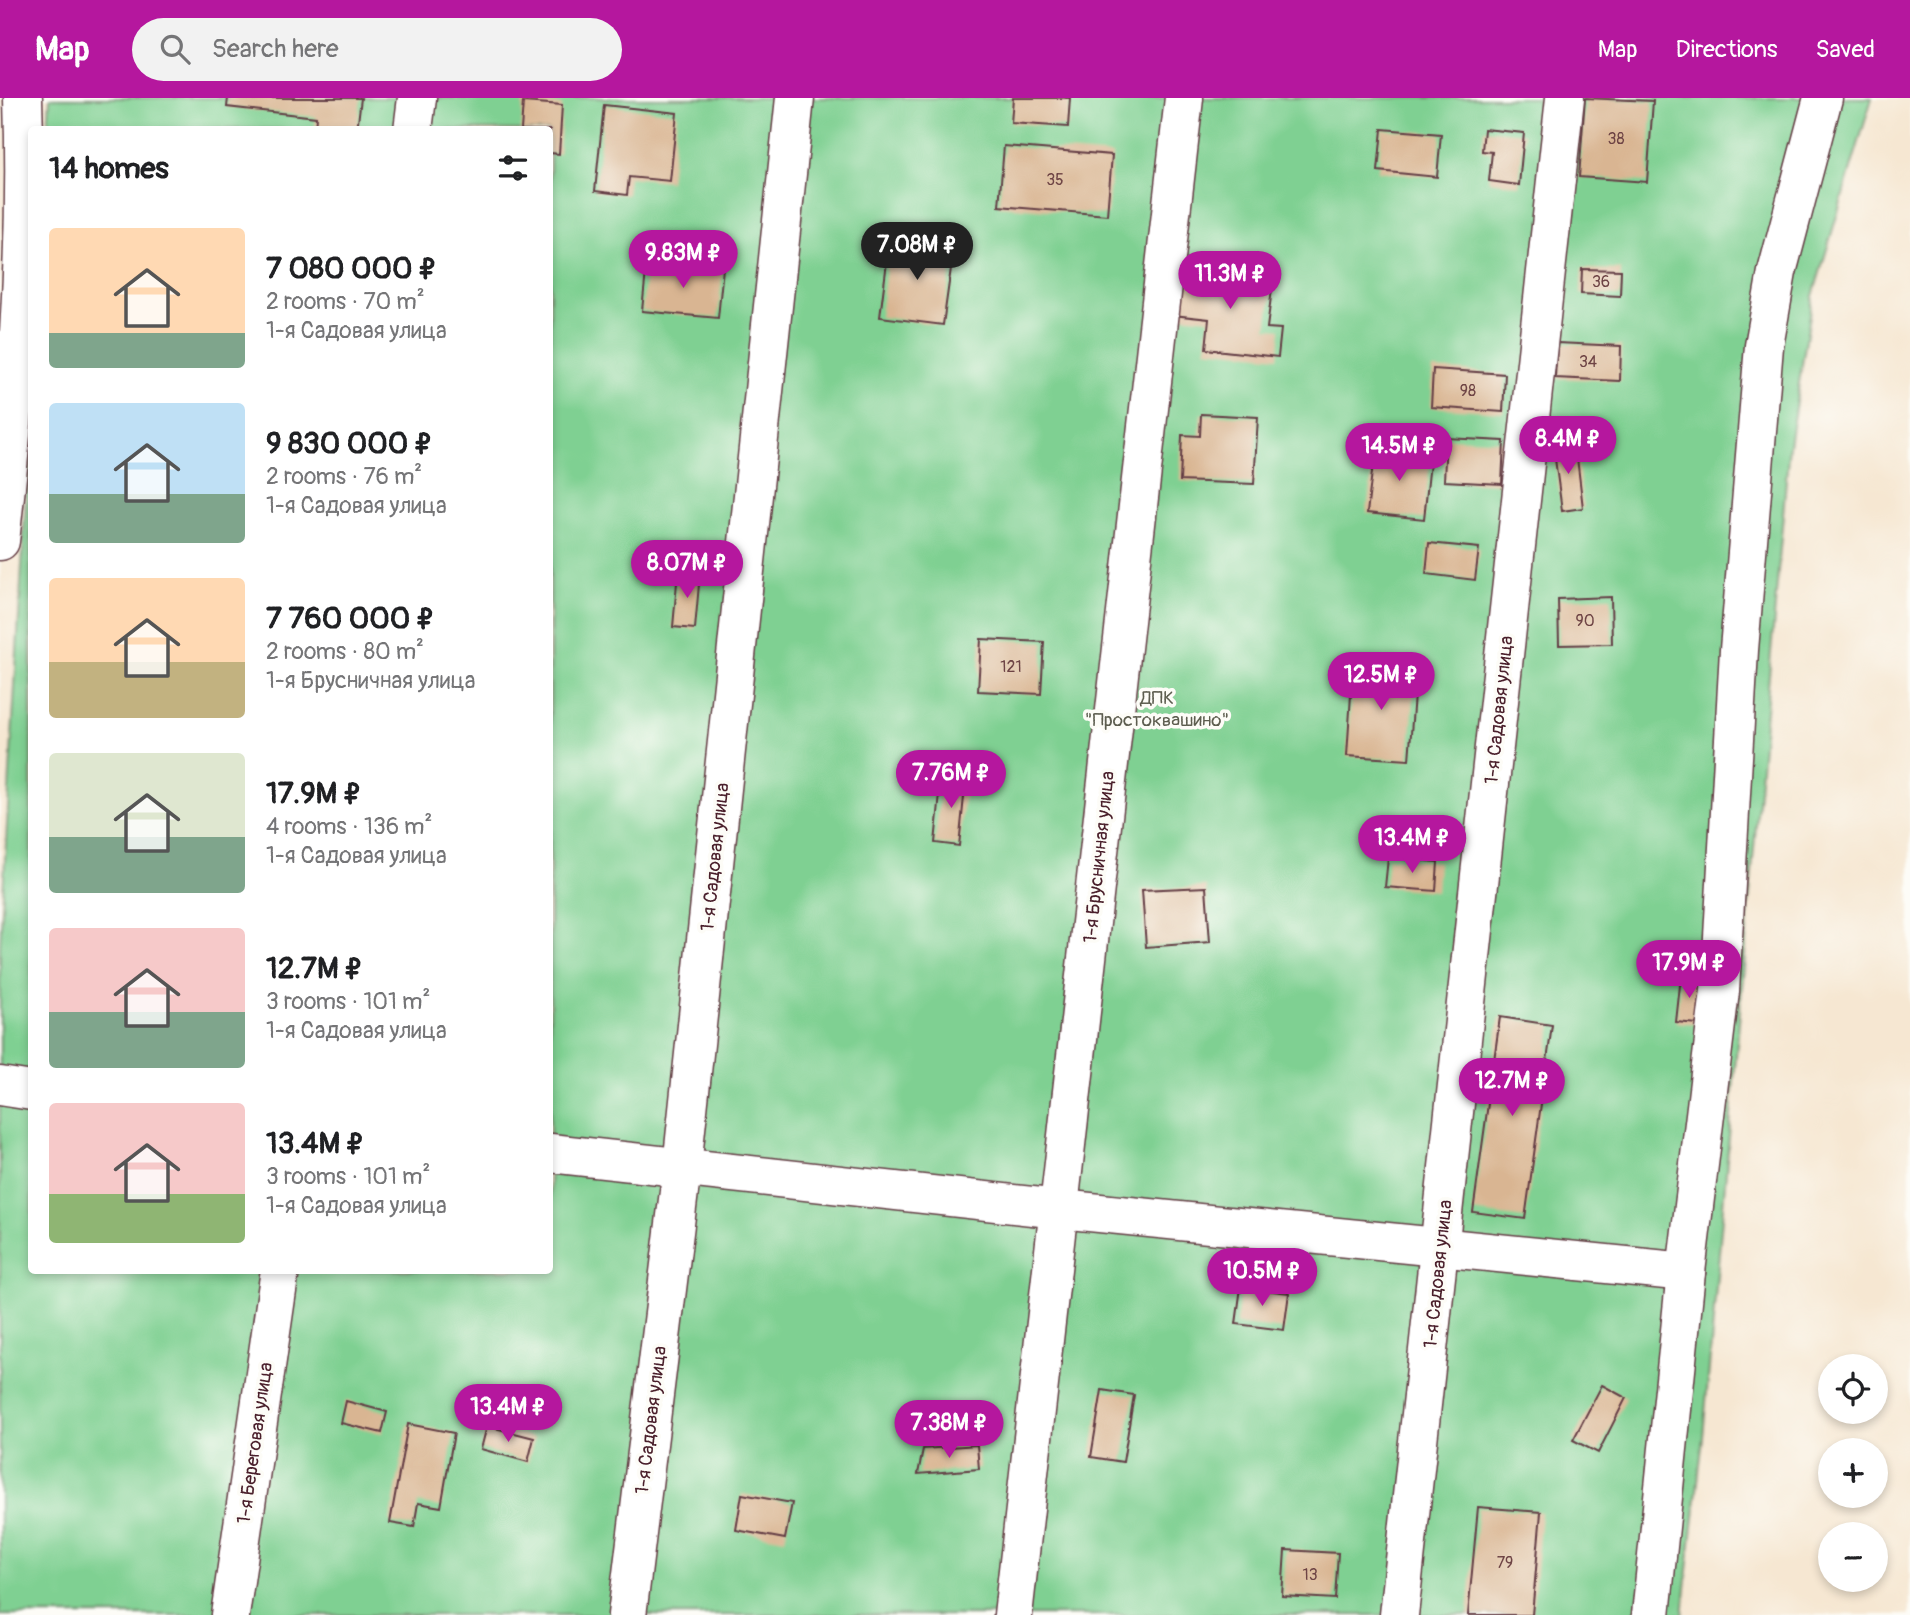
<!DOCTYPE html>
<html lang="en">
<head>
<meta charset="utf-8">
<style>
	:root { --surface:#fff; --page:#f2f2f2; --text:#202124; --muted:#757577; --accent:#b5179e }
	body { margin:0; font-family:Pangolin,sans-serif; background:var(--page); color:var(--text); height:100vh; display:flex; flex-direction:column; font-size:26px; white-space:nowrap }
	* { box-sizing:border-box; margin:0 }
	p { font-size:23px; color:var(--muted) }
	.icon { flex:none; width:38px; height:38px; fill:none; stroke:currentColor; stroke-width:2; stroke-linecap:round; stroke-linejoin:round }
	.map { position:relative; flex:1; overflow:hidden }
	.drawer { position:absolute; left:28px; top:28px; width:525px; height:1148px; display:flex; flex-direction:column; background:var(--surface); border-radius:7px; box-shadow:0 4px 10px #0003 }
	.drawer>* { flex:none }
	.buttons { position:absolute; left:1818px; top:1256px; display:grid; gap:14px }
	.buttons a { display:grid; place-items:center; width:70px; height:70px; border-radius:50%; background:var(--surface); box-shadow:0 4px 10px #0003; font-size:35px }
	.price { position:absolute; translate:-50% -60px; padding:0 16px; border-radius:24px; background:var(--accent); color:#fff; font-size:23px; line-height:46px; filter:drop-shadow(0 2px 4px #0008) }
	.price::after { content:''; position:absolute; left:50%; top:42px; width:21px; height:16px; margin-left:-10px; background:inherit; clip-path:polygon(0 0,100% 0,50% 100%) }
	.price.active { background:#222; color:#fff }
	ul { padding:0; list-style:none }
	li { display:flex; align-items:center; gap:21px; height:175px; padding:0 21px }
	li span { display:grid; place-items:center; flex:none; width:196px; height:140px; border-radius:7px; color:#555 }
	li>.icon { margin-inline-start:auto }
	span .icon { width:84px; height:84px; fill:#fffc; stroke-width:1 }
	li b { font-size:30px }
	h2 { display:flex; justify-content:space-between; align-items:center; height:84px; padding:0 21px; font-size:30px }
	header { display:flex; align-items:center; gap:42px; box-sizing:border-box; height:98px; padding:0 35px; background:var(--accent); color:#fff }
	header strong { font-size:33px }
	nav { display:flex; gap:38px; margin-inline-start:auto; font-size:24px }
	.search { width:490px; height:63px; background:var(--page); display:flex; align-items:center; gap:18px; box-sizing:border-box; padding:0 24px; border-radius:38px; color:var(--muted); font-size:26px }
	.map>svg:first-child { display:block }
	.green { fill:#7fd092; stroke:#64785e; stroke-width:2 }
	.building { fill:#d9b592 }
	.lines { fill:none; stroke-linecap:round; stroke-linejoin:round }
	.minor-casing { stroke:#643d44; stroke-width:41 }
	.minor { stroke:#fff; stroke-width:38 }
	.labels { text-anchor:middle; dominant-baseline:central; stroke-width:7; stroke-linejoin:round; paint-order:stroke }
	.number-label { font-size:16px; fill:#6e4445 }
	.park-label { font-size:19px; fill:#5d5d4f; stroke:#fdfcf7 }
	.street-label { font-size:19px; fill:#4a1f2b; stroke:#fdfcf7 }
</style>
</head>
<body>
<header>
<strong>Map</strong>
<div class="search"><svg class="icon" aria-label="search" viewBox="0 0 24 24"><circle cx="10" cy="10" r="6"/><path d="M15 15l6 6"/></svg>Search here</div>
<nav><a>Map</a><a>Directions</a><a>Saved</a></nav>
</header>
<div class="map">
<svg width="1910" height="1517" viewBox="0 0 1910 1517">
	<rect width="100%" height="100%" fill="#fdfcf7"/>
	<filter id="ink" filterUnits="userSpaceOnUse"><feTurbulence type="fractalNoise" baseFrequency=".0143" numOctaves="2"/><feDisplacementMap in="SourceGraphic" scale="14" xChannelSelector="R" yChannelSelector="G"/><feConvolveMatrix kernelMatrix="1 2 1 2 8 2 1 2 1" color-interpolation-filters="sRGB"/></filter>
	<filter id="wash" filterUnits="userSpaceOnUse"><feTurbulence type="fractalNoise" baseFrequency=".00686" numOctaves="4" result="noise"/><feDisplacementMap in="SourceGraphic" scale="28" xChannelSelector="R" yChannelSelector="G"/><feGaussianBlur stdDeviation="1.57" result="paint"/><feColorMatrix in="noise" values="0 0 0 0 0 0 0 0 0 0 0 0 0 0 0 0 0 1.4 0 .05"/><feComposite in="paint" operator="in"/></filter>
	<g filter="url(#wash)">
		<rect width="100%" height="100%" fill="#f6e7d2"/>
		<path class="green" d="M50,0H1872L1813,198L1789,347L1703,1339L1683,1517H0V847L31,311L32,1172H550V32L48,31Z"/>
		<g id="blocks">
			<g class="building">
				<path d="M228,0H361L357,32H315L316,19L227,9Z"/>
				<path d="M1013,0H1070L1068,29L1011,25Z"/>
				<path d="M1585,0L1653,3L1647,84L1579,79Z"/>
				<path d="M523,4L562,7L559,56L550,55V32H521Z"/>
				<path d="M604,7L677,15L670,83L629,79L627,97L595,93Z"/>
				<path d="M1382,31L1441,36L1437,79L1378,73Z"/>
				<path d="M1484,31L1524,35L1519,87L1489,83L1492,54L1482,53Z"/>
				<path d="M1004,48L1112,57L1107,117L999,108Z"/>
				<path d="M890,140L954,149L943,227L880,219Z"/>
				<path d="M647,163L723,170L718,220L642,213Z"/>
				<path d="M1582,171L1621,172L1620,198L1581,196Z"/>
				<path d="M1178,172L1273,183L1267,230L1281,231L1278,259L1206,251L1209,221L1173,217Z"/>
				<path d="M1557,245L1621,248L1620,283L1555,280Z"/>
				<path d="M1433,271L1505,276L1503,314L1431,309Z"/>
				<path d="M1201,316L1258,319L1254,386L1180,383L1182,337L1200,338Z"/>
				<path d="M1446,340L1504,343L1502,386L1444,383Z"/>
				<path d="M1575,343L1583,410L1562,413L1553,346Z"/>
				<path d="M1375,349L1431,355L1424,421L1367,415Z"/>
				<path d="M1429,445L1479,450L1475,482L1426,476Z"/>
				<path d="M678,473L700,475L695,531L673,529Z"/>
				<path d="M1611,499L1612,546L1559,547L1558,501Z"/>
				<path d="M981,541L1044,544L1041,596L978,593Z"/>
				<path d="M1353,566L1416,570L1409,662L1347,658Z"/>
				<path d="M942,676L966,679L959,748L935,745Z"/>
				<path d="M1388,760L1438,764L1436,793L1385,789Z"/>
				<path d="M1206,789L1210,844L1146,849L1142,792Z"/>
				<path d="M1681,878L1703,880L1698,926L1676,924Z"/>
				<path d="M1500,919L1552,927L1525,1121L1473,1114Z"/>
				<path d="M1241,1189L1289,1195L1284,1232L1236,1226Z"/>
				<path d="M1602,1287L1626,1300L1598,1355L1573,1342Z"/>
				<path d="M1102,1292L1134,1297L1123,1364L1091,1359Z"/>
				<path d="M346,1303L387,1314L382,1335L341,1325Z"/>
				<path d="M408,1326L454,1335L441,1409L418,1405L414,1429L390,1425Z"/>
				<path d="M487,1328L534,1340L528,1364L481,1351Z"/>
				<path d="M977,1347L979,1371L918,1376L923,1351Z"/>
				<path d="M742,1396L792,1405L785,1441L736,1432Z"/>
				<path d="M1478,1409L1541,1414L1532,1517H1468Z"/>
				<path d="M1285,1452L1338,1455L1335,1501L1282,1498Z"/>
			</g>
		</g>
	</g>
	<g filter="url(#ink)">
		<use href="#blocks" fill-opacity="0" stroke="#643d44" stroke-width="2"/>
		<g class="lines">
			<defs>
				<g id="minor">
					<path d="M413,32L417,0"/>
					<path d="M0,443C17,295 28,149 23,0"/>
					<path d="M0,988L32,993"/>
					<path d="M550,1055L1060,1111L1686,1174"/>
					<path d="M230,1517L280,1172"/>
					<path d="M627,1517L682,1069L795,0"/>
					<path d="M1013,1517L1184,0"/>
					<path d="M1399,1517L1565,0"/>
					<path d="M1651,1517L1686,1174L1720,893L1739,552L1764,248L1777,174L1823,0"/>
				</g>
			</defs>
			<use href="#minor" class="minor-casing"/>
			<use href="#minor" class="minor"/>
		</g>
	</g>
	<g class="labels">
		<g class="number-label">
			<text x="1616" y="41">38</text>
			<text x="1055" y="82">35</text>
			<text x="1601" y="184">36</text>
			<text x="1588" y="264">34</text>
			<text x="1468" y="293">98</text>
			<text x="1585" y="523">90</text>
			<text x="1011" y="569">121</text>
			<text x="1505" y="1465">79</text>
			<text x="1310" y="1477">13</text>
		</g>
		<g class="park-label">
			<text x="1157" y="600">ДПК<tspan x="1157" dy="22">"Простоквашино"</tspan></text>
		</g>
		<g class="street-label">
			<text transform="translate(1499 612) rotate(-84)">1-я Садовая улица</text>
			<text transform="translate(715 759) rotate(-84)">1-я Садовая улица</text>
			<text transform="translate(1099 759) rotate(-84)">1-я Брусничная улица</text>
			<text transform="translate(1438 1176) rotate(-84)">1-я Садовая улица</text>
			<text transform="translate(651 1322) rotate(-83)">1-я Садовая улица</text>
			<text transform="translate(255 1345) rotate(-82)">1-я Береговая улица</text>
		</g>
	</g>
</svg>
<div class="buttons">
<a><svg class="icon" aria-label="locate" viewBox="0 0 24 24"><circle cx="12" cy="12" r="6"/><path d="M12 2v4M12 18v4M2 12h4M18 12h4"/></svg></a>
<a>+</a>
<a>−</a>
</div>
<b class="price active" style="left:917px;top:184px">7.08M ₽</b>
<b class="price" style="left:683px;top:192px">9.83M ₽</b>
<b class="price" style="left:1230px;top:213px">11.3M ₽</b>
<b class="price" style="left:1568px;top:378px">8.4M ₽</b>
<b class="price" style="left:1399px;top:385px">14.5M ₽</b>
<b class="price" style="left:687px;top:502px">8.07M ₽</b>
<b class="price" style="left:1381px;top:614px">12.5M ₽</b>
<b class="price" style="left:951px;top:712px">7.76M ₽</b>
<b class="price" style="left:1412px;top:777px">13.4M ₽</b>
<b class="price" style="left:1689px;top:902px">17.9M ₽</b>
<b class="price" style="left:1512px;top:1020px">12.7M ₽</b>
<b class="price" style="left:1262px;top:1210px">10.5M ₽</b>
<b class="price" style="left:508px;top:1346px">13.4M ₽</b>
<b class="price" style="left:949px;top:1362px">7.38M ₽</b>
<section class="drawer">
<h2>14 homes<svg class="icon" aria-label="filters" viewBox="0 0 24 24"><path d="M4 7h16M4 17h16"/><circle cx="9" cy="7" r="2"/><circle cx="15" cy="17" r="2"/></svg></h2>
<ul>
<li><span style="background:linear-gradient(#ffd9b3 75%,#7fa58c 0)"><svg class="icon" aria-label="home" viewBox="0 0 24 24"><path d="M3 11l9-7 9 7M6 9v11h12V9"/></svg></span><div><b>7 080 000 ₽</b><p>2 rooms · 70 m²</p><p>1-я Садовая улица</p></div></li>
<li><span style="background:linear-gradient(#bfe0f5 65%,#7fa58c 0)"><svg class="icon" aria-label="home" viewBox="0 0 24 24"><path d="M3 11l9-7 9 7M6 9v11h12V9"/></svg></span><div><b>9 830 000 ₽</b><p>2 rooms · 76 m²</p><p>1-я Садовая улица</p></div></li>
<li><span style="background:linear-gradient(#ffd9b3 60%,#c2b280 0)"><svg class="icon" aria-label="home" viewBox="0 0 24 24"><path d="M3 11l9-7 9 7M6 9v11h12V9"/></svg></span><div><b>7 760 000 ₽</b><p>2 rooms · 80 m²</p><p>1-я Брусничная улица</p></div></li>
<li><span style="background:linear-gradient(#dfe7d0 60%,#7fa58c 0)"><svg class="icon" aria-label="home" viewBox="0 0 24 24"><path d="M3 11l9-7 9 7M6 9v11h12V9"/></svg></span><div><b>17.9M ₽</b><p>4 rooms · 136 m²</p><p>1-я Садовая улица</p></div></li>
<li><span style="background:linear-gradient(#f6c9c9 60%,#7fa58c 0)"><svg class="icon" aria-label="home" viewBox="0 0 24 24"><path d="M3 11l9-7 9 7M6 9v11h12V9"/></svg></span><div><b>12.7M ₽</b><p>3 rooms · 101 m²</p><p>1-я Садовая улица</p></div></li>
<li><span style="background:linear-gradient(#f6c9c9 65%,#8fb573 0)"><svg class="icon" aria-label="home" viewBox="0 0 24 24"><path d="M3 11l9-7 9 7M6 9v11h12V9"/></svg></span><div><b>13.4M ₽</b><p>3 rooms · 101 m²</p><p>1-я Садовая улица</p></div></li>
</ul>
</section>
</div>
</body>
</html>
